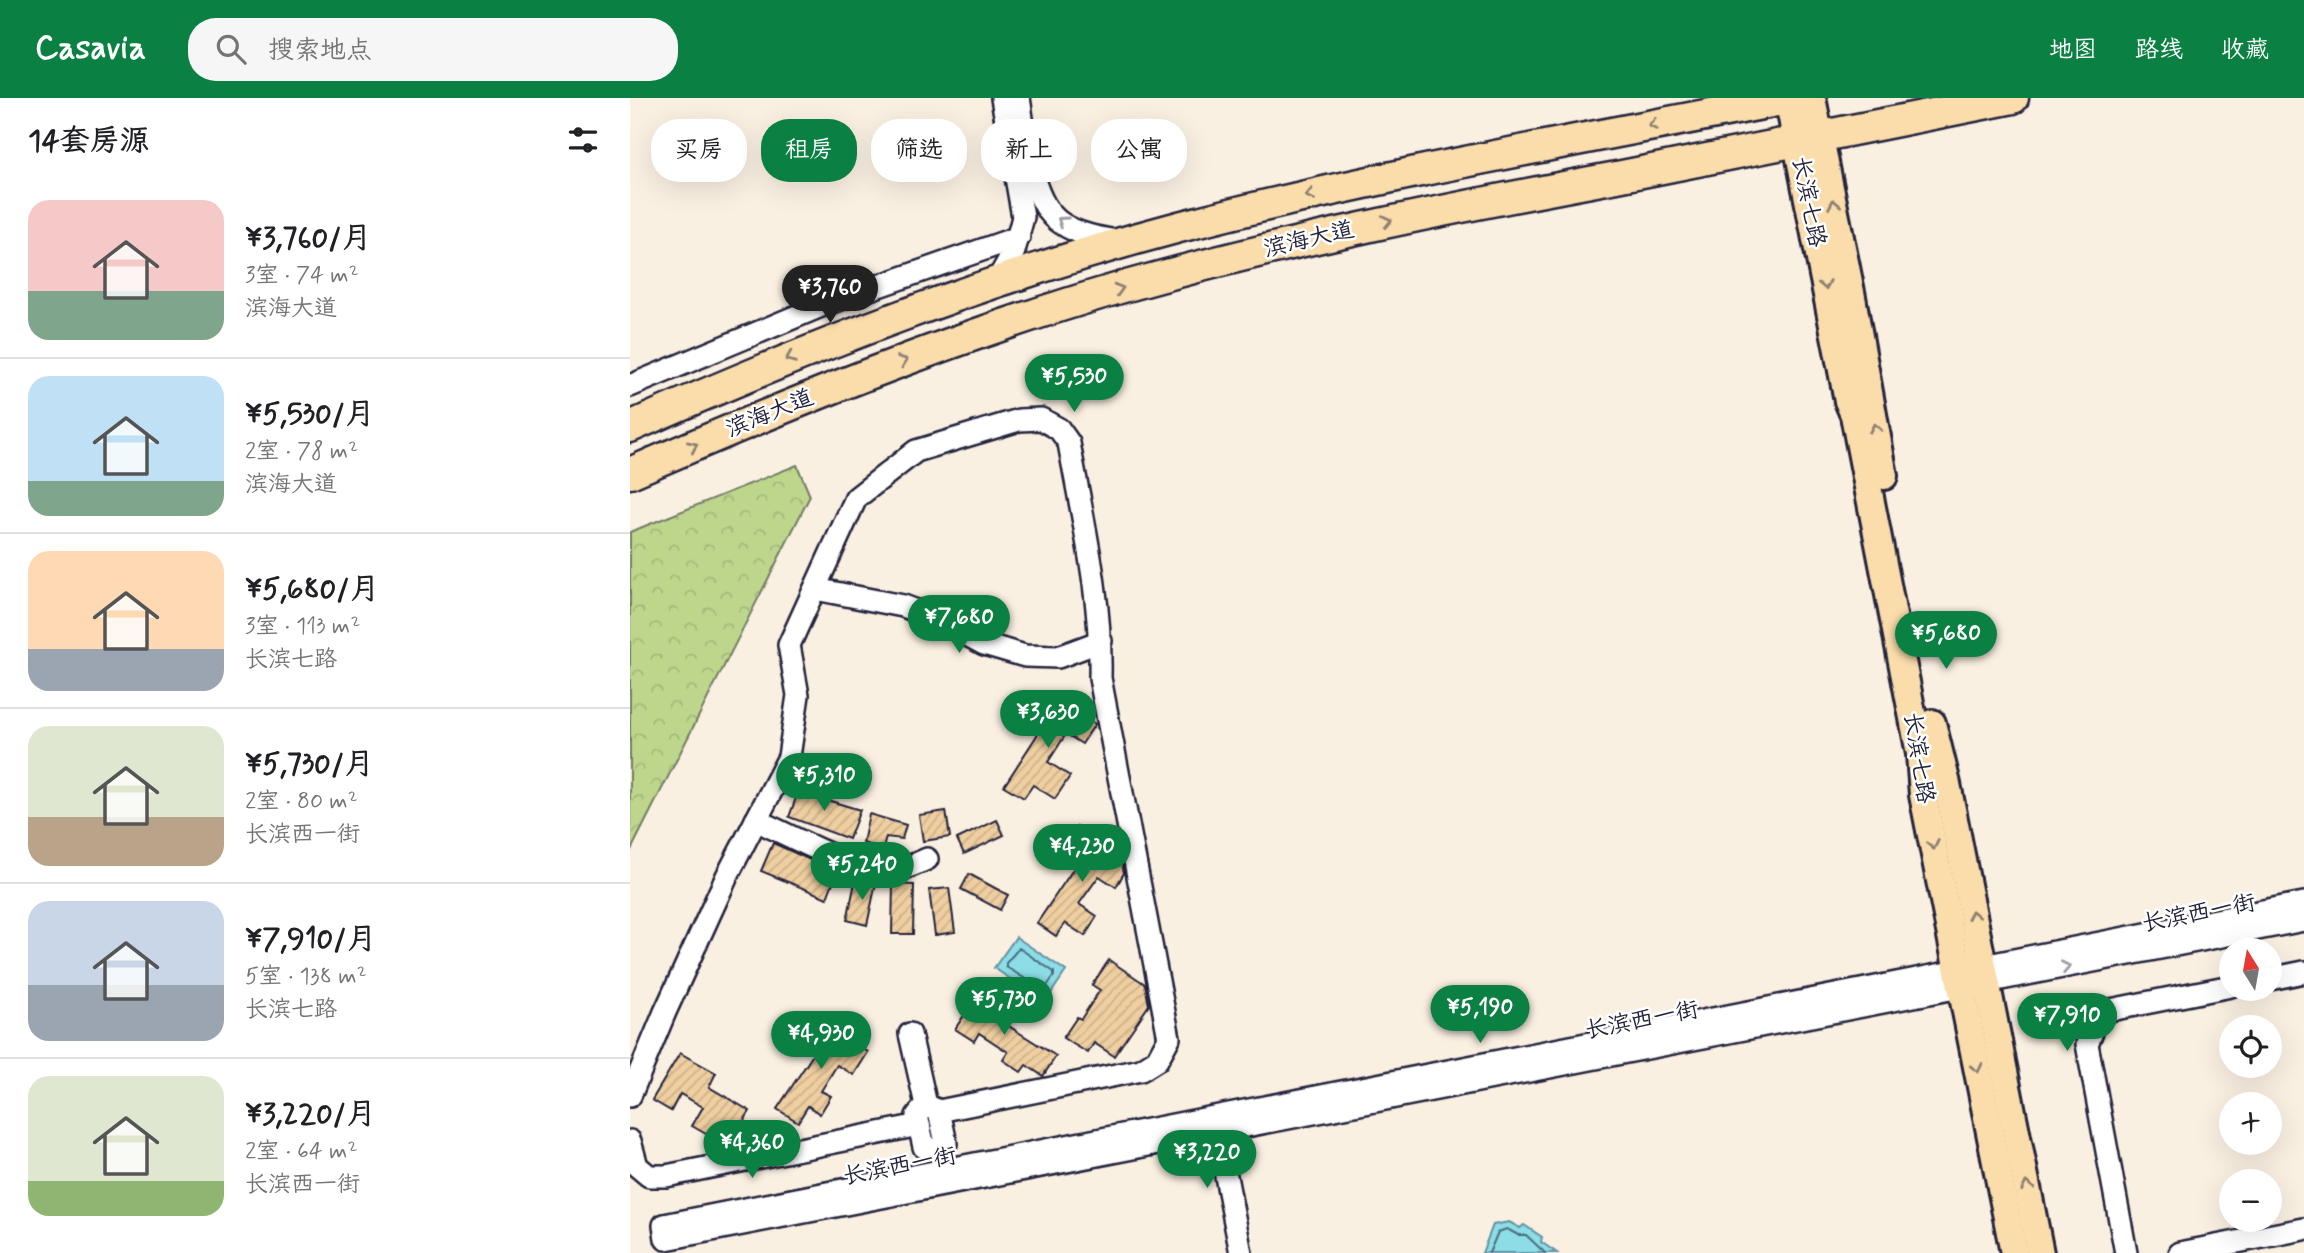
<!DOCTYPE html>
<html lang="zh">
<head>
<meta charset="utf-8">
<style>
	:root { --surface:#fff; --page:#f6f6f6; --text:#202124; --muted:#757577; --line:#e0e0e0; --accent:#0b8043 }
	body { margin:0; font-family:Mynerve,"LXGW WenKai TC",sans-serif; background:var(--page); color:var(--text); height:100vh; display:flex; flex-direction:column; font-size:26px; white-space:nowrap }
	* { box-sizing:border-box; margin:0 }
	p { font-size:23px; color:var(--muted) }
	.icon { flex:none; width:38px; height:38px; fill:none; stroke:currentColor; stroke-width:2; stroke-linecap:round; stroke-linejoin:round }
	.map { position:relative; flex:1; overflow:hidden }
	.drawer { display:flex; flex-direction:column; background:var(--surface); width:630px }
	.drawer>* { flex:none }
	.top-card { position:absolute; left:21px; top:21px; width:665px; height:63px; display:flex; gap:14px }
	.needle { width:46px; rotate:349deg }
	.tools { position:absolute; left:1589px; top:840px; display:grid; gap:14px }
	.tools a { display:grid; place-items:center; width:63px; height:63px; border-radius:50%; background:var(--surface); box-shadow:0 7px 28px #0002; font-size:35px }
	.price { position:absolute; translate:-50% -60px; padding:0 16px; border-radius:24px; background:var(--accent); color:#fff; font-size:23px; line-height:46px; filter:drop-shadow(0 2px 4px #0008) }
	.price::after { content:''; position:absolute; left:50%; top:42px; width:21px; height:16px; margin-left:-10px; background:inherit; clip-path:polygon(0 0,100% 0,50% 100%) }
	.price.selected { background:#222; color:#fff }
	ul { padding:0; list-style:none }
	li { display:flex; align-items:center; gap:21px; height:175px; padding:0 28px }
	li+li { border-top:2px solid var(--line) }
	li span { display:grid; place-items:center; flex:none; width:196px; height:140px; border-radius:21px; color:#555 }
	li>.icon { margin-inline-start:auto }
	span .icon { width:84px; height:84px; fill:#fffc; stroke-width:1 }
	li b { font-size:30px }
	h2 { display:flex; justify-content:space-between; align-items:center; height:84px; padding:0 28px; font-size:30px }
	.tag { padding:0 24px; border-radius:28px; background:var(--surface); box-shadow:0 7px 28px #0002; font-size:24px; line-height:63px }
	.tag.selected { background:var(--accent); color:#fff }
	header { display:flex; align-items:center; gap:42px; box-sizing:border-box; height:98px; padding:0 35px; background:var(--accent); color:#fff }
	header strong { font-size:33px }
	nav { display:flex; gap:38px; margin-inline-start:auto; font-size:24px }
	.search { width:490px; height:63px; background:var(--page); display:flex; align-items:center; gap:18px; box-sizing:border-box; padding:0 24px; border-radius:28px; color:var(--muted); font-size:26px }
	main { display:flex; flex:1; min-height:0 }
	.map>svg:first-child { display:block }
	.forest { fill:url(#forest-crowns); stroke:#707c64; stroke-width:2 }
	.water { fill:#8cdde6; stroke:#6292a2; stroke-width:2 }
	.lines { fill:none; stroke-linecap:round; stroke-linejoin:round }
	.shore { stroke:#4c6d7f; stroke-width:2 }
	.building { fill:url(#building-hatch); stroke:#22223b; stroke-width:2 }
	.minor-casing { stroke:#22223b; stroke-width:26 }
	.major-casing { stroke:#22223b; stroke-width:32 }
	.highway-casing { stroke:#22223b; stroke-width:35 }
	.minor { stroke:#fff; stroke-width:21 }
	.major { stroke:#faddab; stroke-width:26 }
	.highway { stroke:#faddab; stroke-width:30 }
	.oneway { stroke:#8e8073 }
	.oneway2 { stroke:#9c9ca7 }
	.labels { text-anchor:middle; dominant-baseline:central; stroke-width:5; stroke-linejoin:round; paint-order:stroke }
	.street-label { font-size:23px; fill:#22223b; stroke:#fff }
</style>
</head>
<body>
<header>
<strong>Casavia</strong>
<div class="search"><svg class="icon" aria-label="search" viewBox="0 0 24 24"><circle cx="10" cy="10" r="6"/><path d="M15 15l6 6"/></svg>搜索地点</div>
<nav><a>地图</a><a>路线</a><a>收藏</a></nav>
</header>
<main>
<section class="drawer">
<h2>14套房源<svg class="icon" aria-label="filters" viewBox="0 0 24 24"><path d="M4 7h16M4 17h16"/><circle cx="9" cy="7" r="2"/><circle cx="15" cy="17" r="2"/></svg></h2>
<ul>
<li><span style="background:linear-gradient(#f6c9c9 65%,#7fa58c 0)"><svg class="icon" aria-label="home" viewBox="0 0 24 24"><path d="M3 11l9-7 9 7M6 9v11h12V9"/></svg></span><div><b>¥3,760/月</b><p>3室 · 74 m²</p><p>滨海大道</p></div></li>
<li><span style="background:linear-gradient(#bfe0f5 75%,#7fa58c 0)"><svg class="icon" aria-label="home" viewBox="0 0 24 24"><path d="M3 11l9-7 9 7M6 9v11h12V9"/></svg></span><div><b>¥5,530/月</b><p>2室 · 78 m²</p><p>滨海大道</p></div></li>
<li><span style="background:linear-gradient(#ffd9b3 70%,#9aa5b1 0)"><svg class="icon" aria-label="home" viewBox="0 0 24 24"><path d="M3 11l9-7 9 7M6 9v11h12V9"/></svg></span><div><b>¥5,680/月</b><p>3室 · 113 m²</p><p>长滨七路</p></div></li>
<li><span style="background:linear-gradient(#dfe7d0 65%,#b9a48a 0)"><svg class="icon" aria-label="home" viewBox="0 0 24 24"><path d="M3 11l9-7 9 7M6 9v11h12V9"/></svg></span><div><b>¥5,730/月</b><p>2室 · 80 m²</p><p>长滨西一街</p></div></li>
<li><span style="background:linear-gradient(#c9d6e8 60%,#9aa5b1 0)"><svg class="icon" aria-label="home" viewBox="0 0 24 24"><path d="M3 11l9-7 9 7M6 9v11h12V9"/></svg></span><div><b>¥7,910/月</b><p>5室 · 138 m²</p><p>长滨七路</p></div></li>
<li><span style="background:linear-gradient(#dfe7d0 75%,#8fb573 0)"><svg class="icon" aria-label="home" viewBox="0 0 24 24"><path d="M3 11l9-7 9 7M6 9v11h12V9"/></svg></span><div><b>¥3,220/月</b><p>2室 · 64 m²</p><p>长滨西一街</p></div></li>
</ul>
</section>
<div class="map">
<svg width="1674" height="1155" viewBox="0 0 1674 1155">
	<defs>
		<pattern id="forest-crowns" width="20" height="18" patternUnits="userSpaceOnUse" patternTransform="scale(1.75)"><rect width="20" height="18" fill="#bed68c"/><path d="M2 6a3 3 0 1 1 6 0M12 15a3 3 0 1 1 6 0" fill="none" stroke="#a3b77a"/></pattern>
		<pattern id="building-hatch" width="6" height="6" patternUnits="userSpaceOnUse" patternTransform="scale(1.75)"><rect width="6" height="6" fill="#efcea0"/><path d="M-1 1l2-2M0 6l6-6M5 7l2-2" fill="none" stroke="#cdb18b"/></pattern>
	</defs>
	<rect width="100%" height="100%" fill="#faf0e2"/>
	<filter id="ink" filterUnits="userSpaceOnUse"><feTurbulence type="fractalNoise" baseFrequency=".0143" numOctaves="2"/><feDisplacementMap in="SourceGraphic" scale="14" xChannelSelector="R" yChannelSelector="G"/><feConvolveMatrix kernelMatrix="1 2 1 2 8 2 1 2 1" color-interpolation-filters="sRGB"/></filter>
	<g filter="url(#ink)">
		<path class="forest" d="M167,367L180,398L0,754V434Z"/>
		<g class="water">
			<path d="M386,839L436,873L415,904L364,870Z"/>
			<path d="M879,1124L890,1130L894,1127L912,1139L911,1144L927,1155H852L863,1127Z"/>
		</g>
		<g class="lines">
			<g class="shore">
				<path d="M389,850L424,874V878L414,892L376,869V865Z"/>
				<path d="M859,1155L868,1134L877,1131L888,1137H896L915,1155"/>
			</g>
		</g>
		<g class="building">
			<path d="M420,597L465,626L452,646L436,636L418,664L440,678L425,701L403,687L394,700L374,688L413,628L404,622Z"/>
			<path d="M170,689L195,698L194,701L230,712L219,741L159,719Z"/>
			<path d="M316,713L320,739L293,743L289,717Z"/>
			<path d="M239,716L276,727L272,741L256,739L253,751L233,745Z"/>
			<path d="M367,722L374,737L334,756L327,741Z"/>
			<path d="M447,728L490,756L494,775L486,789L469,778L449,806L467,818L455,838L435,825L426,838L407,825L452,758L435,747Z"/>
			<path d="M143,745L207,774L197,800L131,773Z"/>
			<path d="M339,776L378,797L370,812L331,791Z"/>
			<path d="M226,780L246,785L237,827L217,822Z"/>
			<path d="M263,786L284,787L283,836H262Z"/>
			<path d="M319,790L325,834L305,837L299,792Z"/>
			<path d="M479,862L515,886L519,907L484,958L464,945L458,955L433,940L447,919L451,921L470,892L462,887Z"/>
			<path d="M349,895L372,910L366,920L426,958L413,978L396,967L391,974L373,962L378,954L349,935L344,943L325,931Z"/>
			<path d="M190,924L238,954L224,977L207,967L191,993L201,998L190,1016L178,1008L168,1024L147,1011L184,955L175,949Z"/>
			<path d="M50,955L86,975L79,989L120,1013L106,1036L91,1027L83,1040L62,1028L73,1009L50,996L41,1013L22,1002Z"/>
		</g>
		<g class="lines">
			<defs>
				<g id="minor">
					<path d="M389,0C395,35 399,104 431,125C447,136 468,140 487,143"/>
					<path d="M366,185L384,153L393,119L372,0"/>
					<path d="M0,288L191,208L389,139"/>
					<path d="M185,491L273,508L305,520L354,546L395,558L428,559L471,543"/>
					<path d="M126,722C154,735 228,774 255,773C270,773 282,768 297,761"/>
					<path d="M1674,805L34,1127L36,1141L1674,822"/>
					<path d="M1640,881L1674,874"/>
					<path d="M280,936L296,1007"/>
					<path d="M0,998L35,914L97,778L159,659L168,597L159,547L226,400L286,353L389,322L411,321L429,331L439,345C453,423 472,501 470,580L539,940L527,962L511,972L309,1013"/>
					<path d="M296,1007L309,1013L316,1045L306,1052L294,1049L287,1018Z"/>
					<path d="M585,1022L611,1155"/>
					<path d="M0,1043L7,1068L19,1078H36L289,1027"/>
					<path d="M1496,1155L1457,946L1470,914L1601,888"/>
					<path d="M1550,1155L1674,1131"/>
				</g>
				<g id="major">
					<path d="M1158,0L1218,303L1224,317L1290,656L1293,697L1384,1155"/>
					<path d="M1182,0L1222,199L1254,378"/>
					<path d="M1302,625L1317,686L1410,1155"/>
				</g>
				<g id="highway">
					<path d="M0,329C178,250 360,179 549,129C751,76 957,41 1162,0"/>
					<path d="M0,375C161,305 324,238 493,189C656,143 821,110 987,79C1119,53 1251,26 1383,0"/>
				</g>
			</defs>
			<use href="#minor" class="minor-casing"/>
			<use href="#major" class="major-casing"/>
			<use href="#highway" class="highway-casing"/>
			<use href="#minor" class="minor"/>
			<use href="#major" class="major"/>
			<use href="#highway" class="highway"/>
		</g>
		<defs><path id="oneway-chevron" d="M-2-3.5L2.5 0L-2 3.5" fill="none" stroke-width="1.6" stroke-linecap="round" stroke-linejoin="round" transform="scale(1.75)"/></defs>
		<g class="oneway">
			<use href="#oneway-chevron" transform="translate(1023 27) rotate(169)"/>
			<use href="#oneway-chevron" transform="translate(680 97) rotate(167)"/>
			<use href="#oneway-chevron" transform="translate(1204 106) rotate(-101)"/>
			<use href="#oneway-chevron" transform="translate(757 123) rotate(-12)"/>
			<use href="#oneway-chevron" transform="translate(1195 187) rotate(79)"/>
			<use href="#oneway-chevron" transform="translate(489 191) rotate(-16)"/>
			<use href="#oneway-chevron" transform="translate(160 260) rotate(158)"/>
			<use href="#oneway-chevron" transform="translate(273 263) rotate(-21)"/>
			<use href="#oneway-chevron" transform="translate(1245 330) rotate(-100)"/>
			<use href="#oneway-chevron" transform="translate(63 348) rotate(-24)"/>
			<use href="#oneway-chevron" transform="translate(1303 747) rotate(79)"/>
			<use href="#oneway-chevron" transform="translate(1343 817) rotate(-101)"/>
			<use href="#oneway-chevron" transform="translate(1347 970) rotate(78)"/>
			<use href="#oneway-chevron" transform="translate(1397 1088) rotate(-102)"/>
		</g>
		<g class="oneway2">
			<use href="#oneway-chevron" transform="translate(432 123) rotate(-145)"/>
			<use href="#oneway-chevron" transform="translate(1436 869) rotate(-11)"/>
		</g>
	</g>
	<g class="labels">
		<g class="street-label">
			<text transform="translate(1178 104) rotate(79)">长滨七路</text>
			<text transform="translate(679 142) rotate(-13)">滨海大道</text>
			<text transform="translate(140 316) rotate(-22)">滨海大道</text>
			<text transform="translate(1288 660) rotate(81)">长滨七路</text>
			<text transform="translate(1569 816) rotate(-11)">长滨西一街</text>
			<text transform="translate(1012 923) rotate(-11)">长滨西一街</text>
			<text transform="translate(270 1069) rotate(-11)">长滨西一街</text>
		</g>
	</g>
</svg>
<div class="tools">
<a><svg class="needle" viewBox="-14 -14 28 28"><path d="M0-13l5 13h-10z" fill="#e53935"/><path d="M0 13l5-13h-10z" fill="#757577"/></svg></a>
<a><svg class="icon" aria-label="locate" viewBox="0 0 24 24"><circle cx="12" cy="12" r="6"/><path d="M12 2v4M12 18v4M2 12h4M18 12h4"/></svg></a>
<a>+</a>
<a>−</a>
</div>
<b class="price selected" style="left:200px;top:227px">¥3,760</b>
<b class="price" style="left:444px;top:316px">¥5,530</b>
<b class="price" style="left:329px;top:557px">¥7,680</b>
<b class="price" style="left:1316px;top:573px">¥5,680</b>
<b class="price" style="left:418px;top:652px">¥3,630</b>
<b class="price" style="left:194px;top:715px">¥5,310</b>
<b class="price" style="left:452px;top:786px">¥4,230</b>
<b class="price" style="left:232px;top:804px">¥5,240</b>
<b class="price" style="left:374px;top:939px">¥5,730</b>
<b class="price" style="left:850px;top:947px">¥5,190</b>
<b class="price" style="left:1437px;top:955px">¥7,910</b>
<b class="price" style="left:191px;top:973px">¥4,930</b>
<b class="price" style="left:122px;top:1082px">¥4,360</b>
<b class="price" style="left:577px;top:1092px">¥3,220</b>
<div class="top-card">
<a class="tag">买房</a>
<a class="tag selected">租房</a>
<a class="tag">筛选</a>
<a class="tag">新上</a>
<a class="tag">公寓</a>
</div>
</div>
</main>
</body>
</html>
